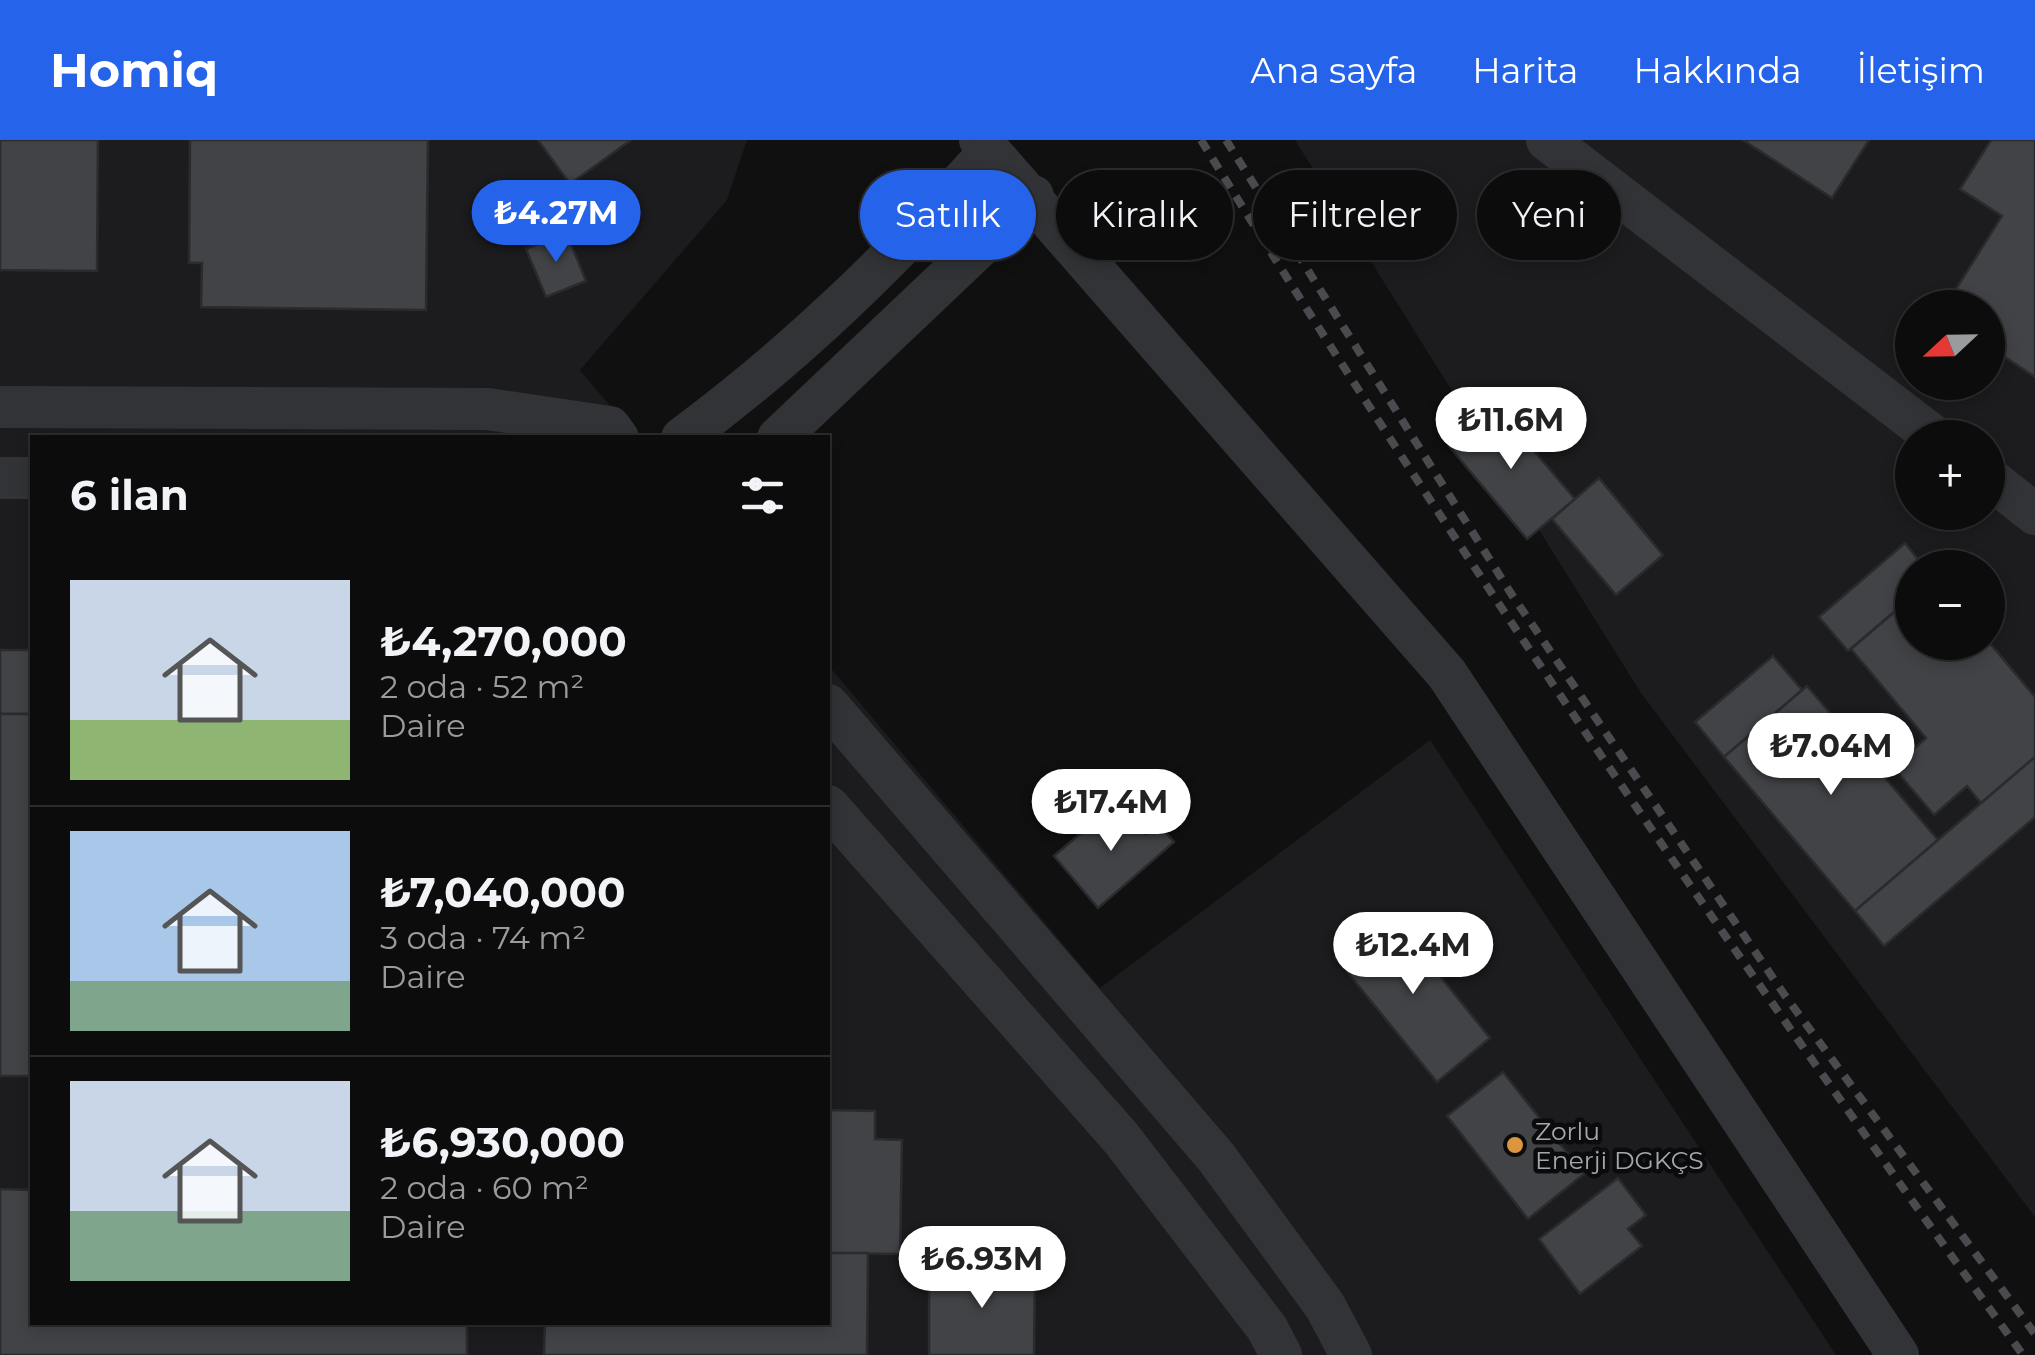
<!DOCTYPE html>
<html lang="tr">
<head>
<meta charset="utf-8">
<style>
	:root { --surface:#0c0c0d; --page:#151516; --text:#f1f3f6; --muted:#9a9b9d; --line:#2c2c2e; --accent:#2563eb }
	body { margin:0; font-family:Montserrat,sans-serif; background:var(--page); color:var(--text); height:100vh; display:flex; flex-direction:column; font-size:38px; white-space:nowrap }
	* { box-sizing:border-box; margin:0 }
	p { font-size:32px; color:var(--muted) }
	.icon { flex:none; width:55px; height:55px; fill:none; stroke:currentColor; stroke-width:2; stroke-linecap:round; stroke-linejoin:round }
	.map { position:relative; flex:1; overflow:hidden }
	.sheet { position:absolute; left:30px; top:295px; width:800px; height:890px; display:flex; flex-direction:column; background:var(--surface); border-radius:0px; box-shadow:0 5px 15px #0003,0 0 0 2px var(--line) }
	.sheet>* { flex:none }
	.banner { position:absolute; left:860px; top:30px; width:950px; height:90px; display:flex; gap:20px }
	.needle { width:65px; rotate:248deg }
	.tools { position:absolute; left:1895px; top:150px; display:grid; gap:20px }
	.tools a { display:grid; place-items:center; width:110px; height:110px; border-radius:50%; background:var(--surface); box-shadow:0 5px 15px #0003,0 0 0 2px var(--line); font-size:50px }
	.price { position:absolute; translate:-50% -85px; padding:0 22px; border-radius:35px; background:#fff; color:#222; font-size:32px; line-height:65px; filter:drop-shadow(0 2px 5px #0008) }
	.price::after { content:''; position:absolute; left:50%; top:60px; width:30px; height:22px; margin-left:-15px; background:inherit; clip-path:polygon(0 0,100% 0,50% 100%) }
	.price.on { background:var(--accent); color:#fff }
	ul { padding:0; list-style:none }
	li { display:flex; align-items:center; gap:30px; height:250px; padding:0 40px }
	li+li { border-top:2px solid var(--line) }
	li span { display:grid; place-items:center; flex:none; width:280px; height:200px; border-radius:0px; color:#555 }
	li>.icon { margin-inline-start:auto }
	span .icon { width:120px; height:120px; fill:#fffc; stroke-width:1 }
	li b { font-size:42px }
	h2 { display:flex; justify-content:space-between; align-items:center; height:120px; padding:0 40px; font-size:42px }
	.tag { padding:0 35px; border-radius:45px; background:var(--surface); box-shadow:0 5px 15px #0003,0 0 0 2px var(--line); font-size:35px; line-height:90px }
	.tag.on { background:var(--accent); color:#fff }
	header { display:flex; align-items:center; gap:60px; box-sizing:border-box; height:140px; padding:0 50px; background:var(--accent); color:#fff }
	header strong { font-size:48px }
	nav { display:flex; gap:55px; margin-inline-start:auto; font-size:35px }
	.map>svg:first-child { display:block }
	.built { fill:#1c1c1e; fill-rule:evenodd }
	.building { fill:#424346; stroke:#2a2b2d; stroke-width:2.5 }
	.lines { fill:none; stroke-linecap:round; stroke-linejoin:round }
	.minor { stroke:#323336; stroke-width:42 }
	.rail { stroke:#494b4f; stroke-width:8; stroke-dasharray:12 10; stroke-linecap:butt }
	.poi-dot { fill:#db963e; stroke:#0b0b0c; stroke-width:4 }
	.labels { text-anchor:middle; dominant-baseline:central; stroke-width:9; stroke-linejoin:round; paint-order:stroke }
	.poi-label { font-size:25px; fill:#a3a8b0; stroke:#0b0b0c; text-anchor:start }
</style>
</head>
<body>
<header>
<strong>Homiq</strong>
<nav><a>Ana sayfa</a><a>Harita</a><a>Hakkında</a><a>İletişim</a></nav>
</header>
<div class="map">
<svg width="2035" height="1215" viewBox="0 0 2035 1215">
	<rect width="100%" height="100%" fill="#101011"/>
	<g class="built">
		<path d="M0,0H747L727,60L580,230L636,297L32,298V1182H828V525L1100,848L1430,600L1836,1215H0Z"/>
		<path d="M1295,0H2035V1077L1641,553ZM1912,168H1988V242H1912ZM1912,298H1988V372H1912ZM1912,428H1988V502H1912Z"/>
	</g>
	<g class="building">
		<path d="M0,0H98L97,131L0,130Z"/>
		<path d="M190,0H428L426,170L201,167L202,123H189Z"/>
		<path d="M538,0H631L570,44Z"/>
		<path d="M1743,0H1869L1832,58Z"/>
		<path d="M1991,0H2035V237L1988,206V168H1944L2002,76L1960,49Z"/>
		<path d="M566,92L586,141L546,157L526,109Z"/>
		<path d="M1495,265L1575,359L1527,399L1448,305Z"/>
		<path d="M1599,338L1663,415L1616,455L1552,379Z"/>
		<path d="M1905,403L1925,428H1912V457L1848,511L1819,477Z"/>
		<path d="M1912,457V502L1988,501L2035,557V617L1981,663L1967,646L1934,675L1893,627L1926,598L1851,509Z"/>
		<rect x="0" y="510" width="32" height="64"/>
		<path d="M1773,516L1802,550L1724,617L1695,582Z"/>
		<path d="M1807,546L1938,700L1855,771L1724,617Z"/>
		<rect x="0" y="574" width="32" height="362"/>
		<path d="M2035,617V677L1884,806L1855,771Z"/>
		<path d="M1118,662L1146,694L1158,684L1174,702L1098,768L1054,716Z"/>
		<path d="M1389,773L1490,898L1437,942L1335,817Z"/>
		<path d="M1503,932L1584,1034L1528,1079L1447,976Z"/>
		<path d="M828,970L875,971V999L902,1000L900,1114L828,1113Z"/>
		<path d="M1618,1038L1646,1075L1628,1089L1642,1106L1580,1154L1539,1099Z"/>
		<path d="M0,1049L32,1050V1182H467V1215H0Z"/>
		<path d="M828,1113H868L867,1215H544L545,1182H828Z"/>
		<path d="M929,1126L1035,1127L1034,1215H929Z"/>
	</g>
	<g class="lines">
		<g class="minor">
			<path d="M980,0L1447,534L1898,1215"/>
			<path d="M1547,0L1936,298"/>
			<path d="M0,267L488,269L610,287L618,298"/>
			<path d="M682,298C798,212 893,119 989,12"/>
			<path d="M778,298L1033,56"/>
			<path d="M1988,337L2035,374"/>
			<path d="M0,338H32"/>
			<path d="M828,565L1216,1017L1325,1166L1351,1215"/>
			<path d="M828,666L1121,998L1267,1188L1281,1215"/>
		</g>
		<g class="rail">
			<path d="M1201,0C1458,417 1736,818 2023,1215"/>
			<path d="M1226,0L1512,455L1786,857L2035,1194"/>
		</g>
	</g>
	<circle class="poi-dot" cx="1515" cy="1005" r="10"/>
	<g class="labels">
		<g class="poi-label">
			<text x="1535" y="991">Zorlu<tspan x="1535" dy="29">Enerji DGKÇS</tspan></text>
		</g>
	</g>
</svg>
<div class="tools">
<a><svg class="needle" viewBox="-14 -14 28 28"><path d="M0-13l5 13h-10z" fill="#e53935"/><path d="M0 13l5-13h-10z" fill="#9a9b9d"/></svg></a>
<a>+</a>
<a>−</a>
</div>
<b class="price on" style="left:556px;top:125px">₺4.27M</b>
<b class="price" style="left:1511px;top:332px">₺11.6M</b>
<b class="price" style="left:1831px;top:658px">₺7.04M</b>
<b class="price" style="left:1111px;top:714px">₺17.4M</b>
<b class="price" style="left:1413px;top:857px">₺12.4M</b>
<b class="price" style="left:982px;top:1171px">₺6.93M</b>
<div class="banner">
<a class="tag on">Satılık</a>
<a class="tag">Kiralık</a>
<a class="tag">Filtreler</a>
<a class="tag">Yeni</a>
</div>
<section class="sheet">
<h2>6 ilan<svg class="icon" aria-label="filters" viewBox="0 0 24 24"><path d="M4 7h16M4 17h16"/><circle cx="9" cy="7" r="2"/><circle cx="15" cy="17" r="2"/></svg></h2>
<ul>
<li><span style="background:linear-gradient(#c9d6e8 70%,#8fb573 0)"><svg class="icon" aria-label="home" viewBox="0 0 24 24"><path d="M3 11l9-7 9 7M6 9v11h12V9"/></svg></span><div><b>₺4,270,000</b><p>2 oda · 52 m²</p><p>Daire</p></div></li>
<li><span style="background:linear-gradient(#a9c7e8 75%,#7fa58c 0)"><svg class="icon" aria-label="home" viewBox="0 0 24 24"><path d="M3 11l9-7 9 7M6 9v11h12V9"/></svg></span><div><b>₺7,040,000</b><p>3 oda · 74 m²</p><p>Daire</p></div></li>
<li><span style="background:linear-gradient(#c9d6e8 65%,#7fa58c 0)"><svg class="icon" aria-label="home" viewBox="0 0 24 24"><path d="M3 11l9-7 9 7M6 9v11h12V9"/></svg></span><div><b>₺6,930,000</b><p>2 oda · 60 m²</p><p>Daire</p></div></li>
</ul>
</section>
</div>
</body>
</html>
